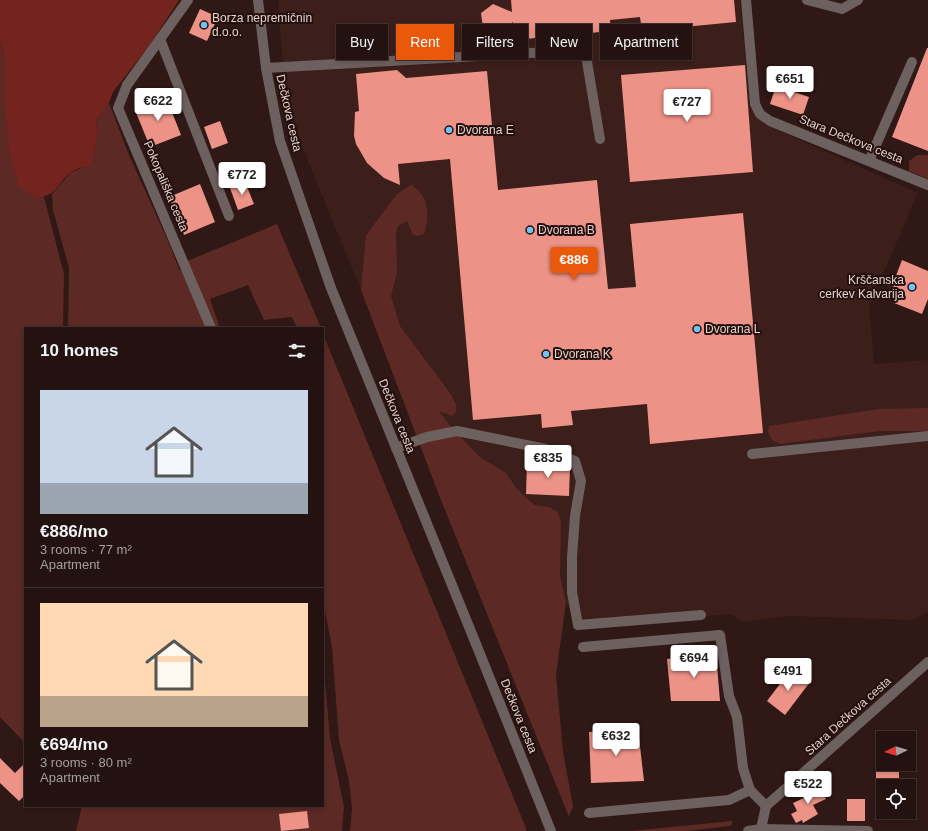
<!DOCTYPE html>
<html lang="en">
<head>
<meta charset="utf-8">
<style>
	:root { --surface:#231210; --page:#2f201e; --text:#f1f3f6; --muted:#a39e9f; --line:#403230; --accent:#ea580c }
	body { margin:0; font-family:Arial,sans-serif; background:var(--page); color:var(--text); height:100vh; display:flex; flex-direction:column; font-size:15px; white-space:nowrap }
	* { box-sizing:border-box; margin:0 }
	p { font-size:13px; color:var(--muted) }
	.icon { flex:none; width:22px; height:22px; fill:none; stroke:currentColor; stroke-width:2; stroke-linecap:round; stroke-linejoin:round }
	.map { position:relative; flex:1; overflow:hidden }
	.side { position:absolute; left:24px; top:327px; width:300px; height:480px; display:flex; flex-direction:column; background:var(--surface); border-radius:0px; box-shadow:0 2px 6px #0003,0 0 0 1px var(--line) }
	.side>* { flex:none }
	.hud { position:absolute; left:336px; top:24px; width:380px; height:36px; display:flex; gap:8px }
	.needle { width:26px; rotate:265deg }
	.buttons { position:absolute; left:876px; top:731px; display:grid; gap:8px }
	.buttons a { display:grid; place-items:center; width:40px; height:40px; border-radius:0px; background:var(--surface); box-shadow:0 2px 6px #0003,0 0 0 1px var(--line); font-size:20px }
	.price { position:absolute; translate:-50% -34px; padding:0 9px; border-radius:4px; background:#fff; color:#222; font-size:13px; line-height:26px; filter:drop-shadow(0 1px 2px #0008) }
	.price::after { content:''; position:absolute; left:50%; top:24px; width:12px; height:9px; margin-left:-6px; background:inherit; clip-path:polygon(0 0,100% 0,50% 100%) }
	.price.on { background:var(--accent); color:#fff }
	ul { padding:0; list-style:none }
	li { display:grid; align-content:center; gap:8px; height:212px; padding:0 16px }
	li+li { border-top:1px solid var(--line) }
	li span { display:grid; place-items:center; height:124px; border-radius:0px; color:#555 }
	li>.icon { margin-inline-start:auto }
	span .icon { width:72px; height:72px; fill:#fffc; stroke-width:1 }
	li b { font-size:17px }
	h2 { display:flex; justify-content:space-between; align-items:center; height:48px; padding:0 16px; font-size:17px }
	.pill { padding:0 14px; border-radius:0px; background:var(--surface); box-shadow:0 2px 6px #0003,0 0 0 1px var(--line); font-size:14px; line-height:36px }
	.pill.on { background:var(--accent); color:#fff }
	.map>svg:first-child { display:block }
	.built { fill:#3c1e1a }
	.green { fill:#5c2924 }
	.forest { fill:#73241e }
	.building { fill:#ed9286 }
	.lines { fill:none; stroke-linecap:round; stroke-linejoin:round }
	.minor { stroke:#6d615f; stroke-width:10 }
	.poi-dot { fill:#71c1f4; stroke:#250f0c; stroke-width:1.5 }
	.labels { text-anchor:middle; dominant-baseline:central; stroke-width:4; stroke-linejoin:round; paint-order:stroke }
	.poi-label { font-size:12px; fill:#e2d2cf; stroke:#250f0c; text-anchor:start }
	.street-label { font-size:12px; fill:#e2d2cf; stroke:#250f0c }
</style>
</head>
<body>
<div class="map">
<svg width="928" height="831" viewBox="0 0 928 831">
	<rect width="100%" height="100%" fill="#2f1815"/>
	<path class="built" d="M278,0H740L750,108L762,123L918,193L869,307L874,364L928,360V612L913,620L790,616L742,622L731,614L578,625L566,603L439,495L361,290L301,144L284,81Z"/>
	<g class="green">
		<path d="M0,42L5,59V98L36,198L44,197L64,274L63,328H25V743L0,717Z"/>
		<path d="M109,103L129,155L168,241L180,271L189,268L187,261L277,224L321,328H297L292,317L264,320L248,285L210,299L220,328H68L69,268L53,210L52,194L71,172L92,164L98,131L96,121Z"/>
		<path d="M917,155H928V179L909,171V161Z"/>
		<path d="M411,185C429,194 430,217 424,234L418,236L413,235L407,221L398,226L396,233L397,273L391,296L400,326L450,393L456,404V412L452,416L439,411L453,429L480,457L506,473L517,489L534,505L549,507L558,512L561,522L560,576L566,603L556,675L563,752L573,806L569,817L439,495L361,290L366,235L397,194Z"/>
		<path d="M323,334L526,828V831H350L352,808L349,781L339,740L332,647L323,602Z"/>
		<path d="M928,408V431H880L780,444L772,440L768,432L769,426L878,409Z"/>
		<path d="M323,657L330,738L344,807L342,831H76L82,806H323Z"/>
		<path d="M733,820L731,826L686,831H631L732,821Z"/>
	</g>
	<path class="forest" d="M0,0H179L149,46L113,92L109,103L96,121L98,131L92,165C85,167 76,168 71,172C56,184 58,196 36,198L19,186L9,151L5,98V59L0,42Z"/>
	<g class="building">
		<path d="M511,0H734L736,22L642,31L640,17L610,20L611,31L514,40L513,22L480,46L486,31L483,28L481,13L493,4L512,12Z"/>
		<path d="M200,9L218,17L207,41L189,33Z"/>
		<path d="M927,48H928V151L892,137Z"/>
		<path d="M745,65L753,172L630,182L621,75Z"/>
		<path d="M397,70L406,78L487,71L498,190L597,180L608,289L636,287L630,224L743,213L763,433L650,444L647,404L571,411L573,425L542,428L541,414L473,420L450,159L398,164L400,185L384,178L367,163L356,144L354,136L355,112L359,111L356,74Z"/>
		<path d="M776,86L809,97L803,115L770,104Z"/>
		<path d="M166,97L181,135L150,147L135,110Z"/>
		<path d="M220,121L228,143L212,149L204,127Z"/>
		<path d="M245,182L254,204L238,210L230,188Z"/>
		<path d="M200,184L215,222L184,235L169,197Z"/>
		<path d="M902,260L928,271V299L922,314L894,303L900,289L892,286Z"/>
		<path d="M527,463L565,464L570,466L569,496L526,494Z"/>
		<path d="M716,654L720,701H671L667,659Z"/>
		<path d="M792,668L810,682L785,715L767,701Z"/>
		<path d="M638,729L644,781L591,783L589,732Z"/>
		<path d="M0,758L15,773L25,763V795L19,801L0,783Z"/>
		<rect x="876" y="772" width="23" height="14"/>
		<path d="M819,785L826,799L813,805L818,814L803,823L802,820L796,823L791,814L797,811L793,803L808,796L806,792Z"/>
		<rect x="847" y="799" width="18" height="22"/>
		<path d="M307,811L309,828L281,831L279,814Z"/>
	</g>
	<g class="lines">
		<g class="minor">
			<path d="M188,0L127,85L118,108L211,328"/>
			<path d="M258,0L266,68L280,141L331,288L476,644L551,831"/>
			<path d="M746,0L755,104L760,114L770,121L928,185"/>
			<path d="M807,0L842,9L858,0"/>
			<path d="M160,39L229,216"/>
			<path d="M266,68L585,50L600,139"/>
			<path d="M869,161L912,62"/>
			<path d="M396,448L427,437L457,431L546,449L575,461L581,481L575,516L572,557V592L578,625L701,615"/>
			<path d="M752,454L928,436"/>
			<path d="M583,647L720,635L729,696L737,717L743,768L750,790L766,806"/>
			<path d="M589,813L729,800L750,790"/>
			<path d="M761,829L766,806L928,662"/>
			<path d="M748,831L761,829L868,831"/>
		</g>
	</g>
	<g class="poi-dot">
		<circle cx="204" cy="25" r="4"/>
		<circle cx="449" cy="130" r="4"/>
		<circle cx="530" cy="230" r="4"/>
		<circle cx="912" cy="287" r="4"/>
		<circle cx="697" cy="329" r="4"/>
		<circle cx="546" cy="354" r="4"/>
	</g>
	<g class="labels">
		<g class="poi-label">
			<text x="212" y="18">Borza nepremičnin<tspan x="212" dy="14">d.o.o.</tspan></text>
			<text x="457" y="130">Dvorana E</text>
			<text x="538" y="230">Dvorana B</text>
			<text x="904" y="280" text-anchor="end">Krščanska<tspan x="904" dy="14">cerkev Kalvarija</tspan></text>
			<text x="705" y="329">Dvorana L</text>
			<text x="554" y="354">Dvorana K</text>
		</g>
		<g class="street-label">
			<text transform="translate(289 113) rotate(77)">Dečkova cesta</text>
			<text transform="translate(851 139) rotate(22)">Stara Dečkova cesta</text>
			<text transform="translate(166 186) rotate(67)">Pokopališka cesta</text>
			<text transform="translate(397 416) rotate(68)">Dečkova cesta</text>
			<text transform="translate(519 716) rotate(68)">Dečkova cesta</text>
			<text transform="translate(848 716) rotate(-42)">Stara Dečkova cesta</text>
		</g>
	</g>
</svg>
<div class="buttons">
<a><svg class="needle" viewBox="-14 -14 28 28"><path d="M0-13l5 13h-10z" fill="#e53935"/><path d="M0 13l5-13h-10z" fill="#a39e9f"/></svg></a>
<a><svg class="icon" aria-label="locate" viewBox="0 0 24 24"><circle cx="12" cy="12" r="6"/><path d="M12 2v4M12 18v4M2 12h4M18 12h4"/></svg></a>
</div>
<b class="price" style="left:790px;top:100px">€651</b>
<b class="price" style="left:158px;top:122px">€622</b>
<b class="price" style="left:687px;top:123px">€727</b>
<b class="price" style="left:242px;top:196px">€772</b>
<b class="price on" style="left:574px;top:281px">€886</b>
<b class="price" style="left:548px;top:479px">€835</b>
<b class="price" style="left:694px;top:679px">€694</b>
<b class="price" style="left:788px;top:692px">€491</b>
<b class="price" style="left:616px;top:757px">€632</b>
<b class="price" style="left:808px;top:805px">€522</b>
<div class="hud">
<a class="pill">Buy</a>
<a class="pill on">Rent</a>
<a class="pill">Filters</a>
<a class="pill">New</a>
<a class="pill">Apartment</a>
</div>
<section class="side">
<h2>10 homes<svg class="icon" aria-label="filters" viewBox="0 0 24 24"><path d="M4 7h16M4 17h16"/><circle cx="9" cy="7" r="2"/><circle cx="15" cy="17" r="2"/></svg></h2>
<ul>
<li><span style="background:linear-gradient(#c9d6e8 75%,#9aa5b1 0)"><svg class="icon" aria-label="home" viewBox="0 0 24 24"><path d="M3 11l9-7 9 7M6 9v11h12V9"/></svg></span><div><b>€886/mo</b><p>3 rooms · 77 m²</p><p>Apartment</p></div></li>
<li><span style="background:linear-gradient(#ffd9b3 75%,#b9a48a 0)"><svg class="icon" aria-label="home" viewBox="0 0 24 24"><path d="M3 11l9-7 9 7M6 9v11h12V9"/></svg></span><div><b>€694/mo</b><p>3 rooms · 80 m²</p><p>Apartment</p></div></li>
</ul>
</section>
</div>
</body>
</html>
